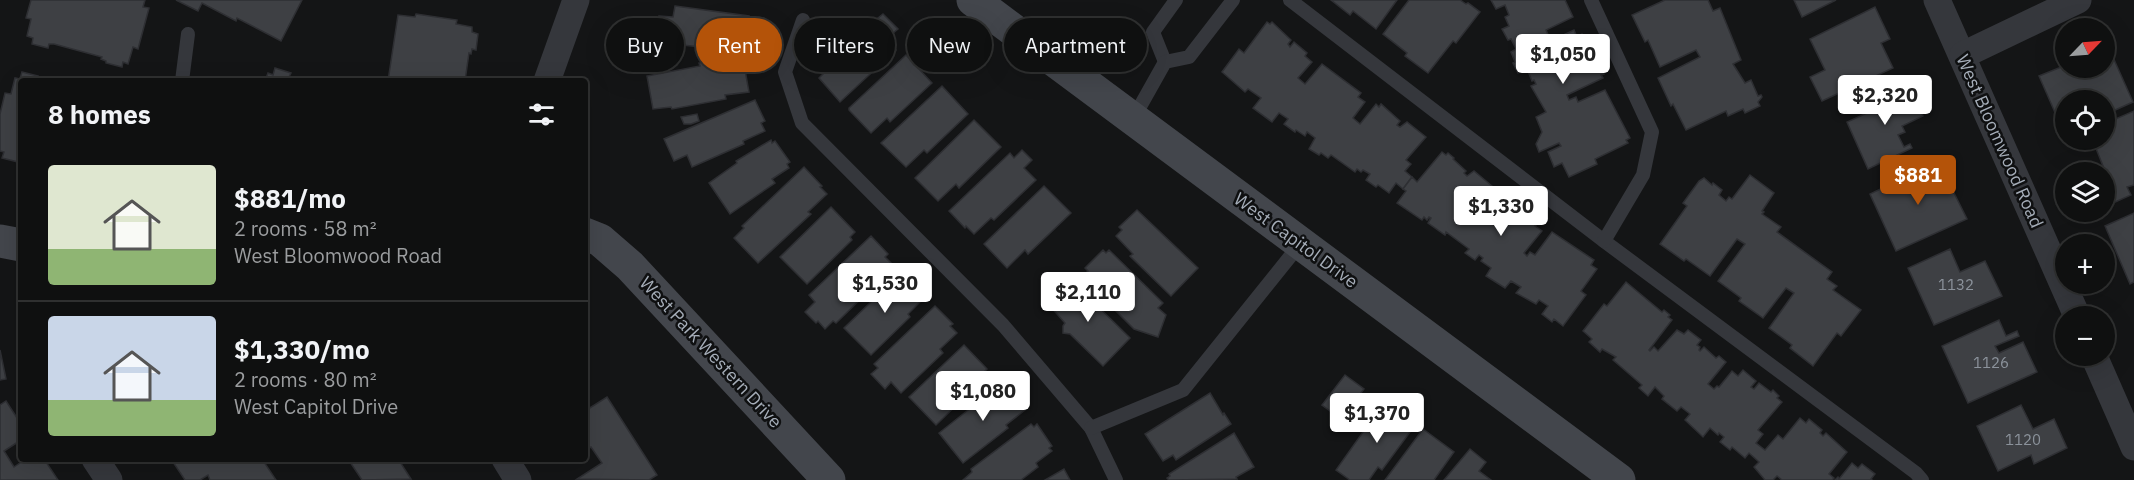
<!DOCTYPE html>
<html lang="en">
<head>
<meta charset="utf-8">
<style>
	:root { --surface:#0f1010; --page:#181919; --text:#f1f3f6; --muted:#9b9d9f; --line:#2f3030; --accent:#b45309 }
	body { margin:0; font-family:"IBM Plex Sans",sans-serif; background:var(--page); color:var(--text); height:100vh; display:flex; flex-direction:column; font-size:22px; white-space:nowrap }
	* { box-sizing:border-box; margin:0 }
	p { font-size:20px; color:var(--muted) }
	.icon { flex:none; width:33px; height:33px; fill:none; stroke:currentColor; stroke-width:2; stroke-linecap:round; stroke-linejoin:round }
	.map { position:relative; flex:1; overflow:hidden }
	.sheet { position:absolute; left:18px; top:78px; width:570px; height:384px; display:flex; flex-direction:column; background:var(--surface); border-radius:6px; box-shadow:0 6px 24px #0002,0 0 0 2px var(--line) }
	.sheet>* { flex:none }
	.banner { position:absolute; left:606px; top:18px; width:570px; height:54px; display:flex; gap:12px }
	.needle { width:39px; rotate:65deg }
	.controls { position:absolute; left:2055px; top:18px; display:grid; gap:12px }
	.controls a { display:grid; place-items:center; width:60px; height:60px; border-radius:50%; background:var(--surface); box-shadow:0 6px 24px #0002,0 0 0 2px var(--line); font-size:30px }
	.price { position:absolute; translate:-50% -51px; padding:0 14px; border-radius:6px; background:#fff; color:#222; font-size:20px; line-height:39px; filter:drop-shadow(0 2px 3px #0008) }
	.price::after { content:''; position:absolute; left:50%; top:36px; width:18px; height:14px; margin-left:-9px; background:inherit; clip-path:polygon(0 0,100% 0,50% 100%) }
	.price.selected { background:var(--accent); color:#fff }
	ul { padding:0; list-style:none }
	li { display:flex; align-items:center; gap:18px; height:150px; padding:0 30px }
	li+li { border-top:2px solid var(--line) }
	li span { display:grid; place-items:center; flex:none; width:168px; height:120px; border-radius:6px; color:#555 }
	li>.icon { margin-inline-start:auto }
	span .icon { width:72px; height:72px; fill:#fffc; stroke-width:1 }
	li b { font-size:26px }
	h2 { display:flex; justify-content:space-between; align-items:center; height:72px; padding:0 30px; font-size:26px }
	.pill { padding:0 21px; border-radius:27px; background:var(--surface); box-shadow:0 6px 24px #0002,0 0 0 2px var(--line); font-size:21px; line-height:54px }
	.pill.selected { background:var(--accent); color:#fff }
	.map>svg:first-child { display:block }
	.building { fill:#3e4044; stroke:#2e2f33; stroke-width:1.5 }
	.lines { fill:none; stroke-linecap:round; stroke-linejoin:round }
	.lane { stroke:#35373c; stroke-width:14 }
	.street { stroke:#35373c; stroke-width:27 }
	.secondary { stroke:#43464c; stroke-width:33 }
	.labels { text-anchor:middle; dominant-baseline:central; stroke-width:5; stroke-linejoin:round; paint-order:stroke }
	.number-label { font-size:15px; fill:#8b929b }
	.street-label { font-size:18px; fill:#a5adb8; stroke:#0f1011 }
</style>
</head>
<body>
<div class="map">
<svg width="2134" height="480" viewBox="0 0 2134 480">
	<rect width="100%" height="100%" fill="#141516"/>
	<g class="building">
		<path d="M31,0H145L143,7L149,8L138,49L133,47L128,64L123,62L122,67L106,63V61L101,59L102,57L54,44H49L48,48L32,44L33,38L27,36L31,19L26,18Z"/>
		<path d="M176,0H302L281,41L237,18L236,21L202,3L198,11Z"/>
		<path d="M1331,0H1397L1376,29L1353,11L1350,15Z"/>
		<path d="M1409,0H1460L1466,4L1468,3L1480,12L1456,43L1453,41L1428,73L1405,56L1407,53L1383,34Z"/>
		<path d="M1491,0H1565L1573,17L1546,30L1550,39L1554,37L1555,39L1574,30L1577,37L1582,34L1590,51L1585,53L1586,56L1592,53L1598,67H1600L1604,74L1601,75L1603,78L1567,95L1569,100L1576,97L1578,102L1605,90L1630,138L1626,140L1628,143L1595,159L1597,164L1569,177L1562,163L1554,167L1548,152L1561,146L1559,143L1539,152L1536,144L1542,132L1536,117L1546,112L1531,86L1536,84L1534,80L1532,81L1527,69L1518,73L1513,63L1515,62L1511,52L1516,49L1511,39L1508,40L1502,29L1509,26L1505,17L1509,15L1505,5L1496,9Z"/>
		<path d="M1665,0H1708L1713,11L1720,8L1741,60L1733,64L1745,83L1751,80L1758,96L1761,95L1762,97L1758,102L1760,106L1745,113L1743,109L1728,116L1726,111L1686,130L1673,104L1671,106L1658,78L1700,57L1696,50L1660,67L1648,40L1645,42L1632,15Z"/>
		<path d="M1794,0H1836L1802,17Z"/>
		<path d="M675,6L749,16L746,47L733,45V50L671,44V37L657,36L659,16L673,17Z"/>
		<path d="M1875,7L1890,39L1881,43L1893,68L1822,101L1810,77L1825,70L1810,39Z"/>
		<path d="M416,14L457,20L456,24L472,27V32L478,34L476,50L472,49L471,54L469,53L465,81H388L398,15L415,17Z"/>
		<path d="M883,14L898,29L886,39L896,50L840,102L819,78L827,70L823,66L872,20L873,22Z"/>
		<path d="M1267,22L1270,24L1272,22L1291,40L1288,44L1290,47L1294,42L1307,53L1305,56L1312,62L1298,78L1305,84L1322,64L1361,93L1358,97L1365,102L1353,118L1360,124L1376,104L1379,107L1381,104L1400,121L1397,125L1400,127L1407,122L1426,137L1406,160L1411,164L1405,171L1412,177L1403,189L1396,183L1389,193L1378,185L1376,187L1366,180L1370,174L1363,170L1361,172L1357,169L1355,172L1331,155L1328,158L1321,153L1319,155L1309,149L1315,138L1307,132L1305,136L1296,130L1295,132L1284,124L1288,119L1279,113L1272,122L1253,108L1261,98L1248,89L1245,92L1222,72L1239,49L1244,53Z"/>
		<path d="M2108,46L2133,102L2104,115V100H2066V113L2057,117L2039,76L2066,65V68H2104V48Z"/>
		<path d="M906,55L932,83L890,122L887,118L871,133L849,110V108Z"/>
		<path d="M743,59L749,92L725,95L726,99L672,109L671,107L653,109L647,76L700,66L699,63L714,61V63Z"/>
		<path d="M275,68L291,73L288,79L293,81H265L268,73L273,75Z"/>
		<path d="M22,72L38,76L36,81H39H21V159L19,158L18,162L2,158L4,152L0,151V114L5,93L11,94L15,78L20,79Z"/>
		<path d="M1909,84L1923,116L1902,126L1905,132L1898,135L1904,147L1910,144L1912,148L1868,169L1847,122L1880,107L1876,98Z"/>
		<path d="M942,86L968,114L927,153L924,150L906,167L881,143Z"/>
		<path d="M755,100L765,121L761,123L765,131L743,141L744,144L692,167L687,155L674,161L664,139Z"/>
		<path d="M2134,111V185L2127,187L2131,195L2104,207V172H2101L2105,171L2095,146L2105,142L2104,124Z"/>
		<path d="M697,114L699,121L691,124H684L681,117Z"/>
		<path d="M974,120L1001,147L959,188L956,184L938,201L915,178Z"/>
		<path d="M771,140L772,143L775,141L790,162L787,164L789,168L772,179L775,183L730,214L709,183L737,163L736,161Z"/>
		<path d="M1022,150L1032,160L1024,168L1036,180L994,220L991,218L974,234L966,226L965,228L949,211L1010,153L1014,158Z"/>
		<path d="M1442,152L1446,155L1448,153L1454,158L1453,159L1466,171L1464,173L1467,176L1474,171L1492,186L1472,209L1477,213L1473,217L1476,219L1499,192L1501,193L1504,190L1523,208L1519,214L1521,216L1525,211L1538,223L1535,226L1542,231L1524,253L1527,256L1530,252L1535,255L1552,232L1594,260L1591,265L1597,269L1581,291L1586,295L1563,326L1554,319L1552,322L1542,314L1548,306L1539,300L1536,304L1516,293L1521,287L1511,281L1505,288L1486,276L1491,268L1481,261L1483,258L1479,255L1475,260L1465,253L1469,249L1446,232L1445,235L1428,223L1431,218L1429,217L1427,220L1424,217L1422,220L1397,203L1406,191L1403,189L1412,177L1417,182Z"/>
		<path d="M1938,161L1967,219L1896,251L1870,194Z"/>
		<path d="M804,167L822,186L820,187L827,194L808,212L811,214L758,263L734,238L744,228L742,226Z"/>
		<path d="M1750,175L1774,193L1762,211L1764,212L1762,214L1781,227L1777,232L1832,272L1827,279L1837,286L1833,290L1861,310L1841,336L1837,333L1813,366L1790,348L1792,345L1769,328L1794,293L1786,288L1763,318L1739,301L1741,298L1718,281L1745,244L1737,239L1710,276L1686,259L1684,261L1660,244L1687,206L1683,203L1699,181L1704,178L1712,185L1713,183L1722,190L1719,195L1726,201L1729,197L1732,199Z"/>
		<path d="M1044,186L1071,213L1028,254L1025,250L1007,268L984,244Z"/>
		<path d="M831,207L855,232L850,237L852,240L807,284L780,257Z"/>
		<path d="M1137,210L1198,268L1171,296L1130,256L1133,254L1116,236L1122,230L1119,227Z"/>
		<path d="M2134,213V282L2130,284L2105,226Z"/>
		<path d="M871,236L888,254L885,257L892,264L874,281L877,283L836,323L833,321L825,329L818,321L816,323L805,312L815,302L809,295Z"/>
		<path d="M1950,249L1960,272L1985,261L2002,296L1934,325L1908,268Z"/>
		<path d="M1103,250L1106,253L1109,250L1163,303L1158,308L1166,315L1158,337L1134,329L1096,291L1099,288L1085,274L1088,271L1085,268Z"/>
		<path d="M899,275L901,278L904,275L922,294L920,297L922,300L908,314L910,317L871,355L844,328Z"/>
		<path d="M1070,279L1130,338L1103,366L1070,334L1063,333V326L1065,323L1049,305Z"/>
		<path d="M1626,282L1662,312L1664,310L1670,315L1668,317L1672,320L1649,350L1650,351L1654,347L1658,351L1677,330L1684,334L1688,330L1701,340L1697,345L1700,347L1699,350L1700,351L1704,347L1716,358L1719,356L1726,362L1708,384L1714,389L1717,386L1719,387L1732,371L1738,376L1743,370L1756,381L1751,387L1754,389L1759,383L1771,392L1773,390L1779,396L1777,398L1782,402L1758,430L1763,434L1756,443L1765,450L1778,435L1783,439L1800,418L1806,423L1809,419L1822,430L1820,433L1823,436L1826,433L1847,452L1829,474L1834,478L1832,480H1782L1777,476L1773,480H1765L1754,467L1759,462L1749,453L1745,458L1732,447L1730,450L1720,442L1724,437L1719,433L1718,435L1710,428L1703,437L1685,420L1690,414L1681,407L1677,411L1662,399L1664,396L1655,387L1648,396L1639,388L1642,385L1613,360L1616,357L1602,349L1600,352L1589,342L1592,339L1583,331L1604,304L1607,306Z"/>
		<path d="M935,306L953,324L950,326L957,333L940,349L943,353L901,393L891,382L885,389L871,374L878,368L874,364Z"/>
		<path d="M1999,320L2006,336L2017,331L2019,336L1995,346L1999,353L2023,342L2037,372L1968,403L1942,346Z"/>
		<path d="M964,345L987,369L973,383L976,386L936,425L909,397Z"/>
		<path d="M0,350L6,379L0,380Z"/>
		<path d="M1345,375L1364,389L1341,419L1322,405Z"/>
		<path d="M1006,380L1022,401L1019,403L1025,410L1006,425L1008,428L963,463L939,433Z"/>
		<path d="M1210,393L1223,415L1224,413L1231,424L1176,460L1173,455L1163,461L1145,434Z"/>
		<path d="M607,397L657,475L649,480L577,479L602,463L591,447L585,450V411Z"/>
		<path d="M6,401L21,424V440L4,451L14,467L26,459H44L58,480H0V405Z"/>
		<path d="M1385,401L1416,424L1382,470L1378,467L1369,480H1350L1336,470Z"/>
		<path d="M2021,405L2033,429L2054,419L2067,448L2034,464L2031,455L1998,471L1977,426Z"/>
		<path d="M1031,424L1034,427L1037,424L1052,446L1049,448L1052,451L1036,463L1038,467L1021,480H963L972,472L971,469Z"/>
		<path d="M1423,429L1454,452L1434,480H1385Z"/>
		<path d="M1234,433L1254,467L1236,477L1237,479L1169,480L1167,478L1170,476L1169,474Z"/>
		<path d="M1470,449L1486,462L1479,471L1491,480H1444Z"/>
		<path d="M171,459H262L276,480H210L208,475L200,480H185Z"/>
		<path d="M348,459H401L400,462L411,479L362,480Z"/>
		<path d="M1852,463L1858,468L1862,464L1875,474L1871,479L1872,480H1835L1838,477L1839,479Z"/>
		<path d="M1064,469L1070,480H1045Z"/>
	</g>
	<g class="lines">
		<g class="lane">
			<path d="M1290,0L1604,241L1916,473L1922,480"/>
			<path d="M1591,0L1652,132L1643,175L1604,241"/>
			<path d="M803,20L785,72L802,123L1003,325L1091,428L1116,480"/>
			<path d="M1165,62L1153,32L1176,0"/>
			<path d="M182,81L188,34"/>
			<path d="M1133,119L1165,62L1189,57L1233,0"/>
			<path d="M1091,428L1183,390L1301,243"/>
		</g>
		<g class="street">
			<path d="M1937,0L2077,316"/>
			<path d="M1963,55L2078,0"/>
			<path d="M547,81L576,0"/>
			<path d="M2094,356L2134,447"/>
			<path d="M95,459L109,480"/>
			<path d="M505,459L518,480"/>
		</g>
		<g class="secondary">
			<path d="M973,0L1619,480"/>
			<path d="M585,234L600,240L630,266L829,480"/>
			<path d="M0,241L21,245"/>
		</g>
	</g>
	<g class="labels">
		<g class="number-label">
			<text x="1956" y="284">1132</text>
			<text x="1991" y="362">1126</text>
			<text x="2023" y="439">1120</text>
		</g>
		<g class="street-label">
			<text transform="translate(2000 141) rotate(66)">West Bloomwood Road</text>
			<text transform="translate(1296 240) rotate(36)">West Capitol Drive</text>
			<text transform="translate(711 352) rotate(47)">West Park Western Drive</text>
		</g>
	</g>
</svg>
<div class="controls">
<a><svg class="needle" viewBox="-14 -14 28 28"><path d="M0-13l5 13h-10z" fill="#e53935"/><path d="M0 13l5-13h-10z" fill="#9b9d9f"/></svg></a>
<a><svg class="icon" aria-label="locate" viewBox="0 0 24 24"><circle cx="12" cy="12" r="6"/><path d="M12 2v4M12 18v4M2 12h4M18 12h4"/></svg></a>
<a><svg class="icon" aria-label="layers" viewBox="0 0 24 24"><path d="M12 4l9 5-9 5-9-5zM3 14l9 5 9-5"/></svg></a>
<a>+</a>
<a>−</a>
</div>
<b class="price" style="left:1563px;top:85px">$1,050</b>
<b class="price" style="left:1885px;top:126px">$2,320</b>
<b class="price selected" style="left:1918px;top:206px">$881</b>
<b class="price" style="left:1501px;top:237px">$1,330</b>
<b class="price" style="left:885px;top:314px">$1,530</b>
<b class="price" style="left:1088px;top:323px">$2,110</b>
<b class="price" style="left:983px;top:422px">$1,080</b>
<b class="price" style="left:1377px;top:444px">$1,370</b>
<div class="banner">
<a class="pill">Buy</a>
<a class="pill selected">Rent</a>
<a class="pill">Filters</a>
<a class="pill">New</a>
<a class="pill">Apartment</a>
</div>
<section class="sheet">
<h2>8 homes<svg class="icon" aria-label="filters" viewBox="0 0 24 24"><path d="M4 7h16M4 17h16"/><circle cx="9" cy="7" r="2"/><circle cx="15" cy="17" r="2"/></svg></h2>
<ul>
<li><span style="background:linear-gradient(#dfe7d0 70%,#8fb573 0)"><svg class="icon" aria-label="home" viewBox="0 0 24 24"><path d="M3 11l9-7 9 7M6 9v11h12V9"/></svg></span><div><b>$881/mo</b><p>2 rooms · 58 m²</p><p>West Bloomwood Road</p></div></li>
<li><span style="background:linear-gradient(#c9d6e8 70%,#8fb573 0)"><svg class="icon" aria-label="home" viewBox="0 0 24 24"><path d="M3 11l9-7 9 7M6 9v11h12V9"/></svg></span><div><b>$1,330/mo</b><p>2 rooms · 80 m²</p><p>West Capitol Drive</p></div></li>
</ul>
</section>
</div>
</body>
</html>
